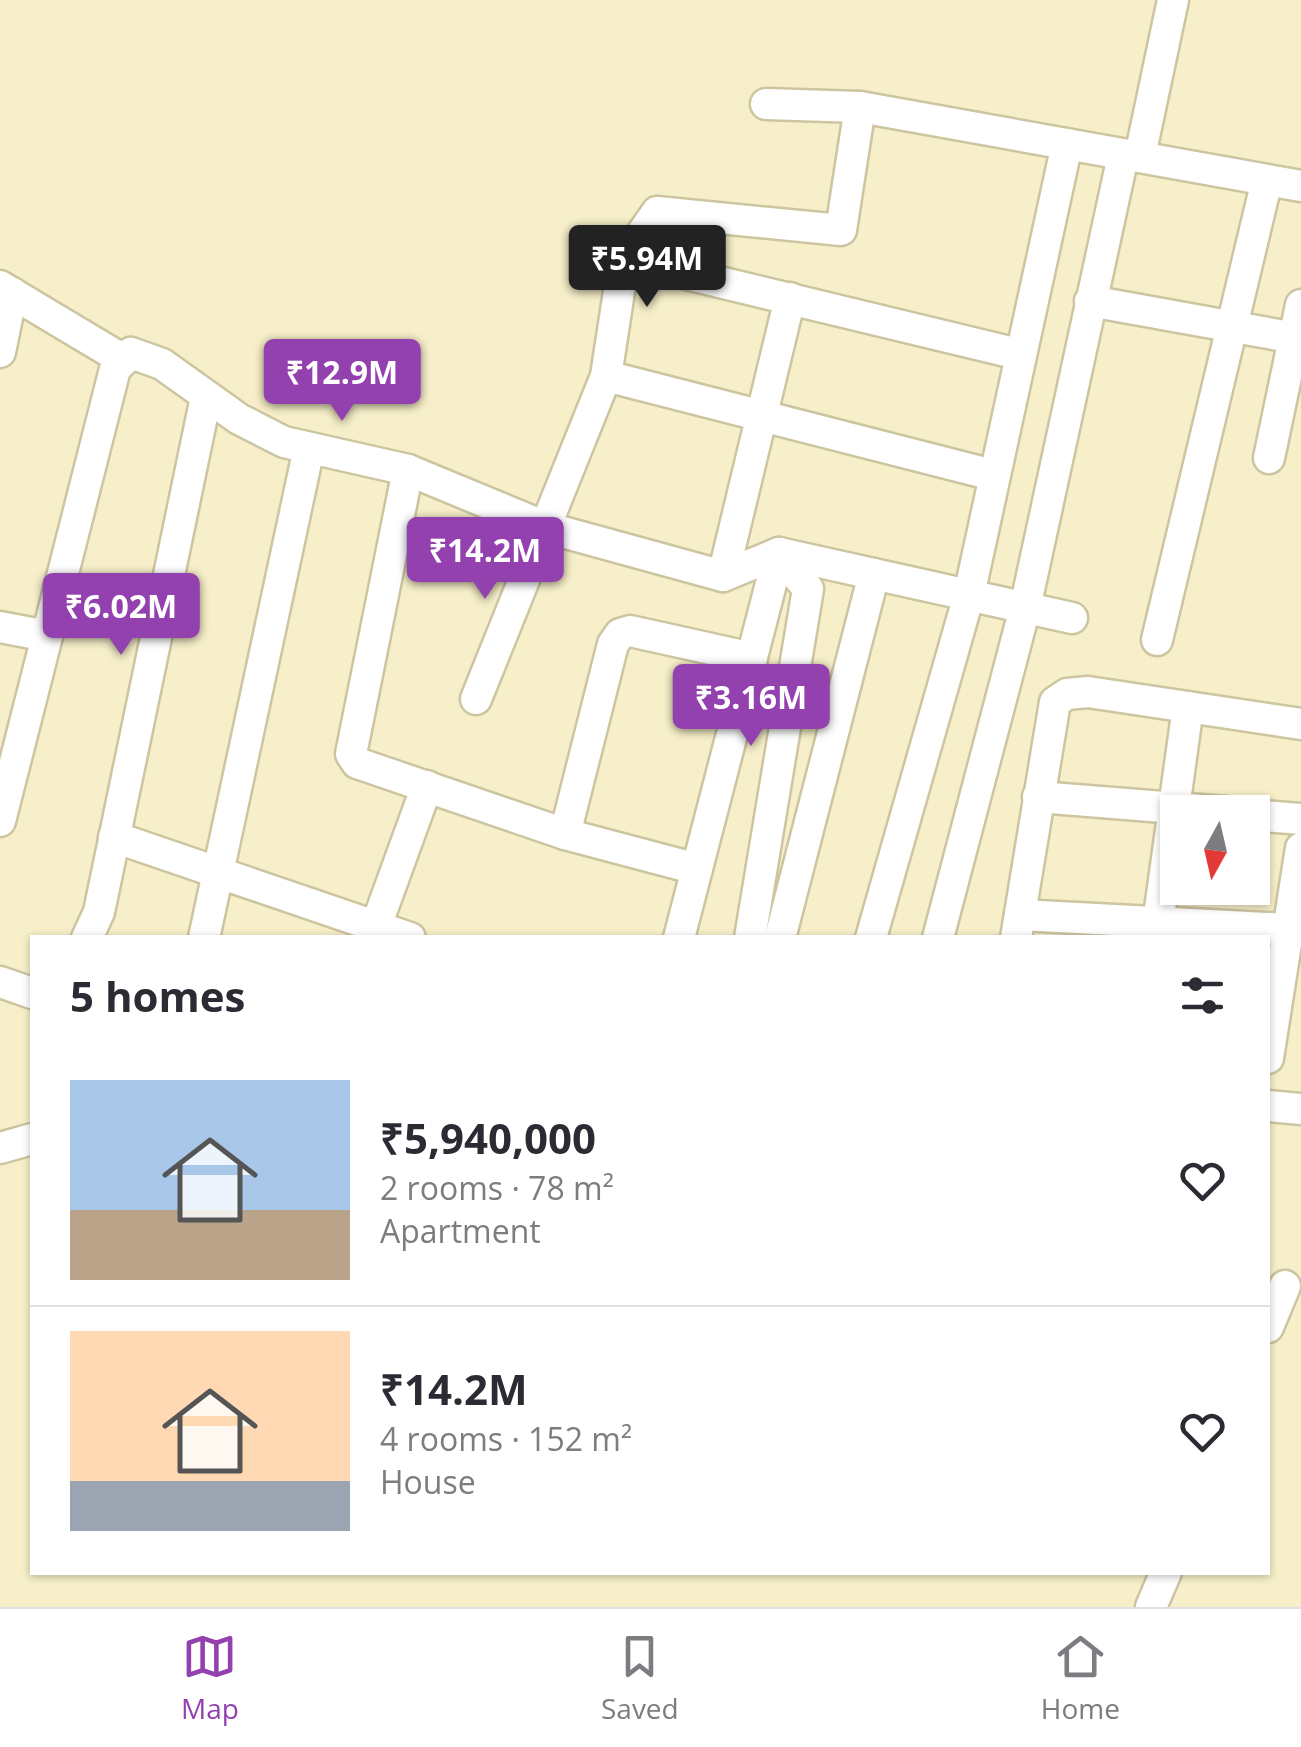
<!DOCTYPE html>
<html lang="en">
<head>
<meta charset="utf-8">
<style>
	:root { --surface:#fff; --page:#f7f7f7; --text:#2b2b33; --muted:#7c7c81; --line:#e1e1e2; --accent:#9441b0 }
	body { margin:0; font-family:"Open Sans",sans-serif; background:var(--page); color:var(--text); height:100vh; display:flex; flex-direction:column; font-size:38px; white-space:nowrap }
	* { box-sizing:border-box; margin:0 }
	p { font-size:32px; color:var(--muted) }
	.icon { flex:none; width:55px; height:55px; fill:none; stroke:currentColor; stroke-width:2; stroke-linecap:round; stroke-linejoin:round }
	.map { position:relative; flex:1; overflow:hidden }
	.sheet { position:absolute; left:30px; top:935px; width:1240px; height:640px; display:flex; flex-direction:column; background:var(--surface); border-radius:0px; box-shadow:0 2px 8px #0004 }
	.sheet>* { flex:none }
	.needle { width:65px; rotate:188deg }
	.fabs { position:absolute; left:1160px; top:795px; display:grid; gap:20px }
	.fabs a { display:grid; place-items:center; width:110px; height:110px; border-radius:0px; background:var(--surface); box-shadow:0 2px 8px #0004; font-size:50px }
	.price { position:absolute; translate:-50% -85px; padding:0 22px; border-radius:10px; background:var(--accent); color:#fff; font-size:32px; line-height:65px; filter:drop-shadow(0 2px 5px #0008) }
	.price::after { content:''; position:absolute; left:50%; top:60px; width:30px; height:22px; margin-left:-15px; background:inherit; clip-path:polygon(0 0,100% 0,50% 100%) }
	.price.on { background:#222; color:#fff }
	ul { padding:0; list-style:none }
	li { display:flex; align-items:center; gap:30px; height:250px; padding:0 40px }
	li+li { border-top:2px solid var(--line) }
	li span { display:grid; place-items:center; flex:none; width:280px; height:200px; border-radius:0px; color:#555 }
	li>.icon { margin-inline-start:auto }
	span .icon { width:120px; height:120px; fill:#fffc; stroke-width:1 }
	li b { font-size:42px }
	h2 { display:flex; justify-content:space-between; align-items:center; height:120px; padding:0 40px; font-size:42px }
	.tabs { display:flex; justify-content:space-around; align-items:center; height:140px; border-top:2px solid var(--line); background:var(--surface); font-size:28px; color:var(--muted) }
	.tabs a { display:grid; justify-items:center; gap:5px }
	.tabs .on { color:var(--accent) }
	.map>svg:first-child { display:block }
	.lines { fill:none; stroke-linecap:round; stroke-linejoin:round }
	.minor-casing { stroke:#cdc5a0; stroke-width:35 }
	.minor { stroke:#fff; stroke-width:30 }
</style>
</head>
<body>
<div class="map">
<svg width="1301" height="1607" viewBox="0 0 1301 1607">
	<rect width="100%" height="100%" fill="#f7efc9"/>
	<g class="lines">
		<defs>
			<g id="minor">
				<path d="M766,104L860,107L1301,186"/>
				<path d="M1140,156L1173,0"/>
				<path d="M624,259L1018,354"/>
				<path d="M0,286L122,359"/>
				<path d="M1090,301L1301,339"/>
				<path d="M0,352L12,293"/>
				<path d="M606,376L993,475"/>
				<path d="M1269,458L1301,305"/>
				<path d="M408,470L351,754L357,763L565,834L697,869"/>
				<path d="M723,576L790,298"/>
				<path d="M0,627L47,636"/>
				<path d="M1157,640L1267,180"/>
				<path d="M476,699L606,376L624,259L657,212L841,230L860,107"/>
				<path d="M1038,797L1226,812"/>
				<path d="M1252,815L1301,819"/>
				<path d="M0,821L115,369L131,353L162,364L239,419L284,442L408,470L548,528L723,576L779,553L1072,618"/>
				<path d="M565,834L613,644L620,634L630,631L752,658"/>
				<path d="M114,837L410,938"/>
				<path d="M1020,915L1288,929"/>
				<path d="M376,926L427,786"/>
				<path d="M87,938L99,912L206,397"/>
				<path d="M204,938L309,448"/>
				<path d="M679,938L779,553"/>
				<path d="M750,938L808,589L779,553"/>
				<path d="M780,938L874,574"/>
				<path d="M871,938L969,595L1067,144"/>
				<path d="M938,938L1025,608L1123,156"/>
				<path d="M1016,938L1055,702L1067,694L1088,692L1301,724"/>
				<path d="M1156,938L1188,707"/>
				<path d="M0,982L32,993"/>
				<path d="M1268,1058L1301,848"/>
				<path d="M1268,1106L1301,1109"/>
				<path d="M0,1148L32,1139"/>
				<path d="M1268,1327L1285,1286"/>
				<path d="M1151,1607L1166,1572"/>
			</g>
		</defs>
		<use href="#minor" class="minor-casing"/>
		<use href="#minor" class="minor"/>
	</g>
</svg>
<div class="fabs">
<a><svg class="needle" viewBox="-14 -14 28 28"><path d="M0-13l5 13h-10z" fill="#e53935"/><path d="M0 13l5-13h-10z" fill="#7c7c81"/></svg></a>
</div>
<b class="price on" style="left:647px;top:310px">₹5.94M</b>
<b class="price" style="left:342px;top:424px">₹12.9M</b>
<b class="price" style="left:485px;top:602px">₹14.2M</b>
<b class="price" style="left:121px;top:658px">₹6.02M</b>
<b class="price" style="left:751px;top:749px">₹3.16M</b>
<section class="sheet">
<h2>5 homes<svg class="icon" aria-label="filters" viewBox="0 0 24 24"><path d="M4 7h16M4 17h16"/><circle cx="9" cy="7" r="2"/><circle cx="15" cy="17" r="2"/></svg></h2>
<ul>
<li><span style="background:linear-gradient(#a9c7e8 65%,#b9a48a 0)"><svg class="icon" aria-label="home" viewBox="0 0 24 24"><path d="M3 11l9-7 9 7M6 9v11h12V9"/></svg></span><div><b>₹5,940,000</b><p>2 rooms · 78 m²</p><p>Apartment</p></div><svg class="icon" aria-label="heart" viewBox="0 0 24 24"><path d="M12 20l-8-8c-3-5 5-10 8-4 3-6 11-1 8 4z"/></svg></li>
<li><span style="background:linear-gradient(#ffd9b3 75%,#9aa5b1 0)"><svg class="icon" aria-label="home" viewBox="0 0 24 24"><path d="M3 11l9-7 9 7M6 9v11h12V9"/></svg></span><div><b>₹14.2M</b><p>4 rooms · 152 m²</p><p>House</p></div><svg class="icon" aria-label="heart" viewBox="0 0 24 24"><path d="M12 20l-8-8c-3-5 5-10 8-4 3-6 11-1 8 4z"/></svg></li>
</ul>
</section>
</div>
<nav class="tabs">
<a class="on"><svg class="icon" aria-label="map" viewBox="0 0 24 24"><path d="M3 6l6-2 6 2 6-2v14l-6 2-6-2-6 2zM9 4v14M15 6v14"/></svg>Map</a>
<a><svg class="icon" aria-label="saved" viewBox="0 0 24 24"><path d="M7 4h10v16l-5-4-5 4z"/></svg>Saved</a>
<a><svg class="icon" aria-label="home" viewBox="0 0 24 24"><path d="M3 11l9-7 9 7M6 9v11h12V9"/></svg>Home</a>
</nav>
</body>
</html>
